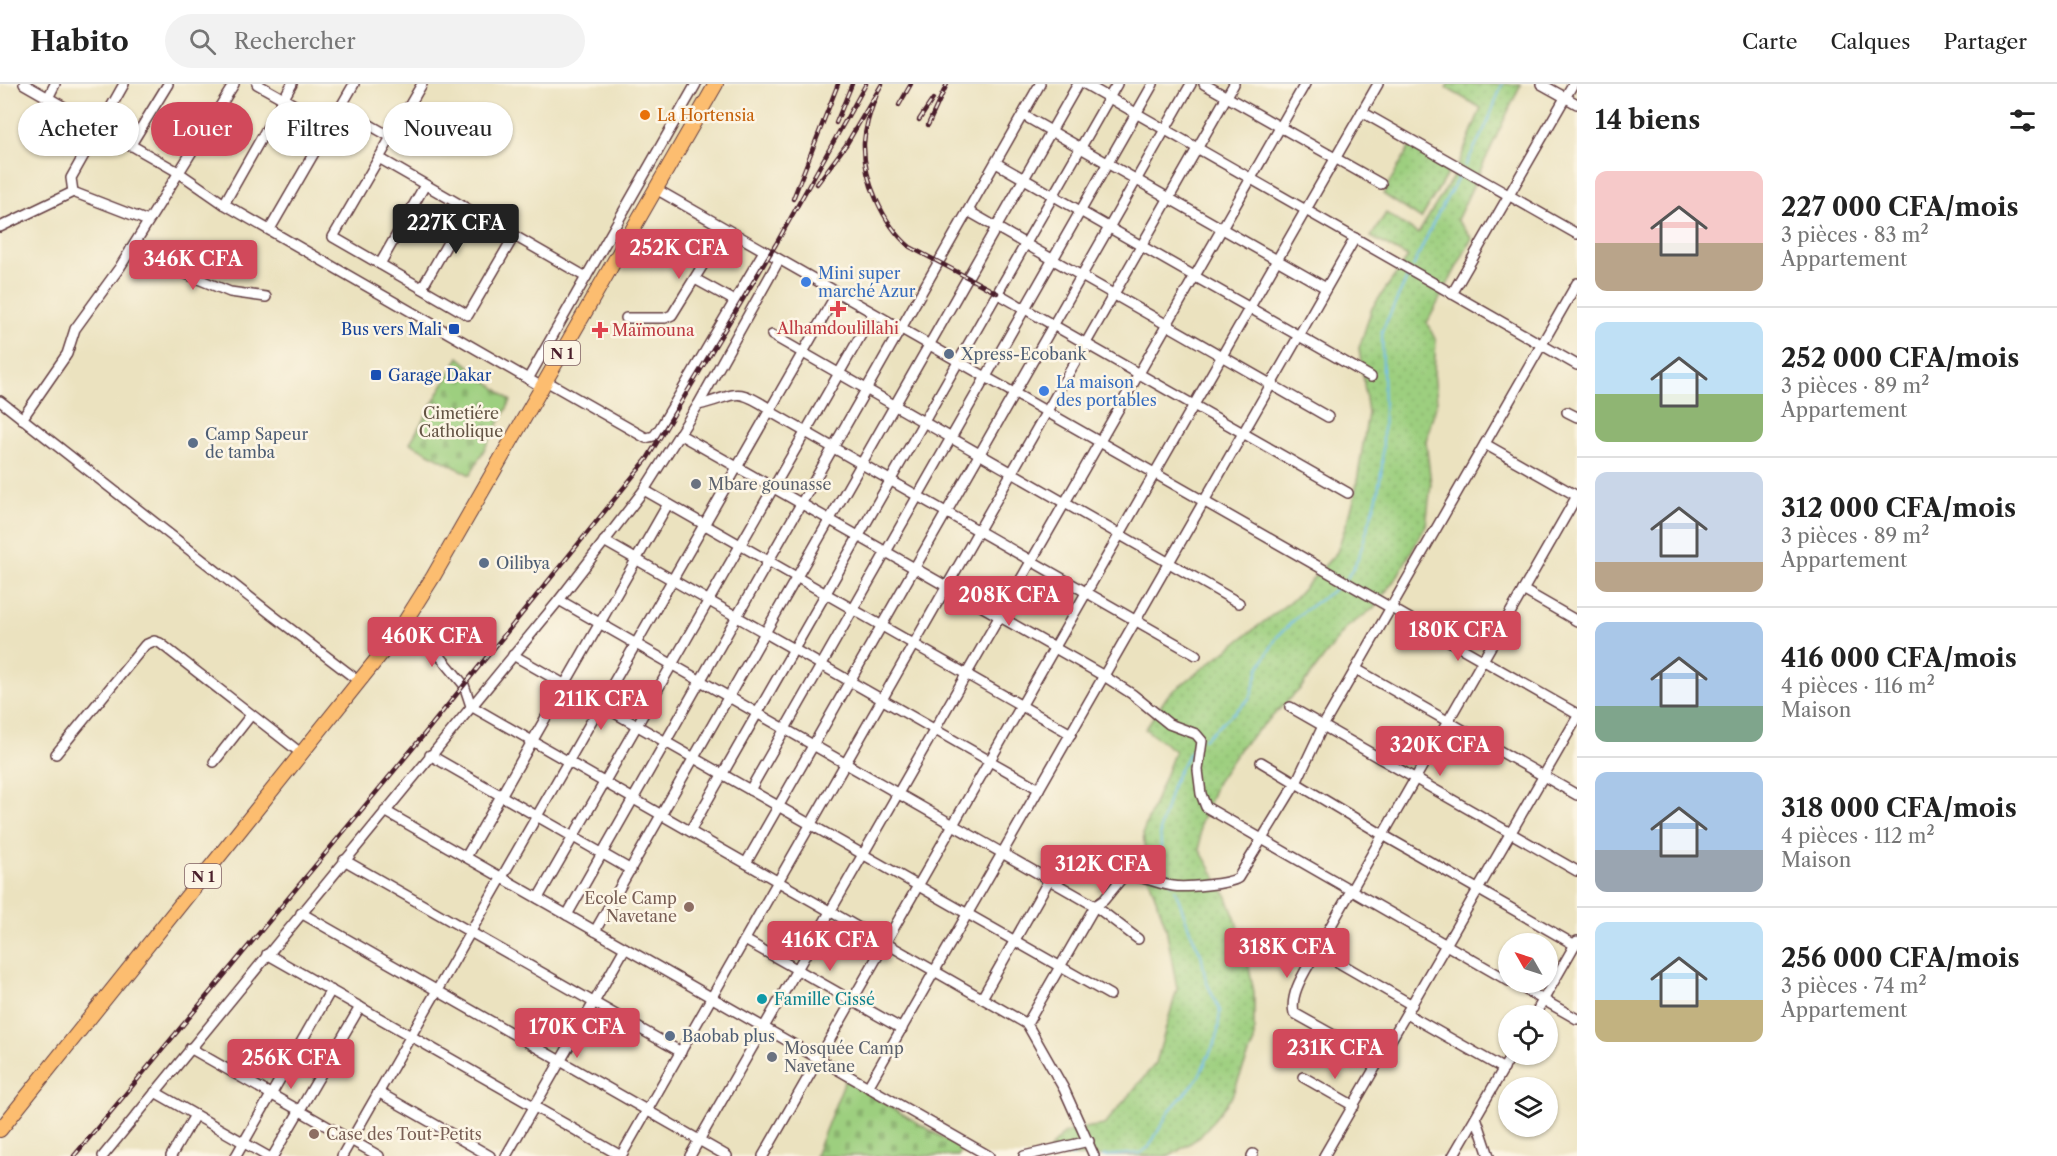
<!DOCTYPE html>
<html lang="fr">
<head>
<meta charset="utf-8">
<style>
	:root { --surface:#fff; --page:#f2f2f2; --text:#222; --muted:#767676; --line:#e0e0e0; --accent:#d1495b }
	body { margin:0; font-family:"Libre Caslon Text",serif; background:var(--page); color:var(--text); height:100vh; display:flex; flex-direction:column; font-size:22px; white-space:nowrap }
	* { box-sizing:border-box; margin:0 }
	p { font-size:20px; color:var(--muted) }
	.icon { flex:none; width:33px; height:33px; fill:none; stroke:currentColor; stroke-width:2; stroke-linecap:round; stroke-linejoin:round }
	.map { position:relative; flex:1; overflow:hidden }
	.side { display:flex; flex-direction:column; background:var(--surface); width:480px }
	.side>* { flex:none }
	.guide { position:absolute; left:18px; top:18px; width:570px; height:54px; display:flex; gap:12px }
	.needle { width:39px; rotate:309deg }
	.buttons { position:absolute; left:1498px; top:849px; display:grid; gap:12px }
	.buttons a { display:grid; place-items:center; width:60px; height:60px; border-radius:50%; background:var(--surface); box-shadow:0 2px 4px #0004; font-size:30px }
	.price { position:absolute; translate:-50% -51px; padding:0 14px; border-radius:6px; background:var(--accent); color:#fff; font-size:20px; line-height:39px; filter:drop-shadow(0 2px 3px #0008) }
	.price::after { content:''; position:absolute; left:50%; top:36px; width:18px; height:14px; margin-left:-9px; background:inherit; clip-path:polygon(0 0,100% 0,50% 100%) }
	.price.active { background:#222; color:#fff }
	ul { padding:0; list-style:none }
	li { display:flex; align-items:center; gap:18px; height:150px; padding:0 18px }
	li+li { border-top:2px solid var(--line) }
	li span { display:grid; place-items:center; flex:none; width:168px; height:120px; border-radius:12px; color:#555 }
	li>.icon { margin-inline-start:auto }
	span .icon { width:72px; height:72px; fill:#fffc; stroke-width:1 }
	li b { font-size:26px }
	h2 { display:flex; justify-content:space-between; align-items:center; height:72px; padding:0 18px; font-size:26px }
	.chip { padding:0 21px; border-radius:27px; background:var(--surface); box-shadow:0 2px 4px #0004; font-size:21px; line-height:54px }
	.chip.active { background:var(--accent); color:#fff }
	header { display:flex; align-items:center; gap:36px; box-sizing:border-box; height:84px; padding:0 30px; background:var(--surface); border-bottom:2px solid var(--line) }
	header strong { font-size:28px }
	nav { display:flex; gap:33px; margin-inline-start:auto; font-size:21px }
	.search { width:420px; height:54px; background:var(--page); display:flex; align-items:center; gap:15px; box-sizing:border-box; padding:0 21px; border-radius:33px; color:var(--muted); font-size:22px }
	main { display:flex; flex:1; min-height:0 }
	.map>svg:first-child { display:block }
	.grass { fill:url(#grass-dots); stroke:#747755; stroke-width:1.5 }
	.cemetery { fill:url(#cemetery-stones); stroke:#747755; stroke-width:1.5 }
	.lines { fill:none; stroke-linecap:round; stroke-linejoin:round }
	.stream { stroke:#72beeb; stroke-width:2 }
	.minor-casing { stroke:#623c41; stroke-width:12 }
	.highway-casing { stroke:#623c41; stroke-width:16 }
	.minor { stroke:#fff; stroke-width:9 }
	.highway { stroke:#fcbd6f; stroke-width:14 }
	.rail-casing { stroke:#4a1f2b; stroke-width:4.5 }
	.rail { stroke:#fcf5e5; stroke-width:2; stroke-dasharray:7; stroke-linecap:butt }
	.food-dot { fill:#e8710a; stroke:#fcf5e5; stroke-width:2 }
	.shop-dot { fill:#3f7fe0; stroke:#fcf5e5; stroke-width:2 }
	.health-dot { fill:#e0444e; stroke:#fcf5e5; stroke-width:2 }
	.transit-dot { fill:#1a4fb4; stroke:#fcf5e5; stroke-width:2 }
	.service-dot { fill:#5c6f8a; stroke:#fcf5e5; stroke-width:2 }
	.worship-dot { fill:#6b7280; stroke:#fcf5e5; stroke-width:2 }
	.education-dot { fill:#8d6e63; stroke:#fcf5e5; stroke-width:2 }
	.culture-dot { fill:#0f9aa8; stroke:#fcf5e5; stroke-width:2 }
	.labels { text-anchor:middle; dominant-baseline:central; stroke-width:5; stroke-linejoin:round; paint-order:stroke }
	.shield { fill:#fcf5e5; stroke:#7f5f63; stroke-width:1.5 }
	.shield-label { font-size:15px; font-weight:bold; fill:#4a1f2b }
	.food-label { font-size:16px; fill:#c56008; stroke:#fcf5e5; text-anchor:start }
	.shop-label { font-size:16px; fill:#366cbe; stroke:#fcf5e5; text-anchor:start }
	.health-label { font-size:16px; fill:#be3a42; stroke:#fcf5e5 }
	.transit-label { font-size:16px; fill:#164399; stroke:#fcf5e5; text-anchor:end }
	.service-label { font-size:16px; fill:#4e5e75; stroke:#fcf5e5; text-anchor:start }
	.park-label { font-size:16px; fill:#635444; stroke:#fcf5e5 }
	.worship-label { font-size:16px; fill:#5b616d; stroke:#fcf5e5; text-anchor:start }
	.education-label { font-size:16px; fill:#785e54; stroke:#fcf5e5; text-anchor:end }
	.culture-label { font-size:16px; fill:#0d838f; stroke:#fcf5e5; text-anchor:start }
</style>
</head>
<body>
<header>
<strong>Habito</strong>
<div class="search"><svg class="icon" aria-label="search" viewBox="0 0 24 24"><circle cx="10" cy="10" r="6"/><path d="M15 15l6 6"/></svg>Rechercher</div>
<nav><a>Carte</a><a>Calques</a><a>Partager</a></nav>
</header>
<main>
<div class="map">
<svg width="1577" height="1072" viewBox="0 0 1577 1072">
	<defs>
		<pattern id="grass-dots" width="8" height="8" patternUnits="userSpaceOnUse" patternTransform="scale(1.5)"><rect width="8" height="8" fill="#9dcf7f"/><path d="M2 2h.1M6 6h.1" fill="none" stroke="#89b16e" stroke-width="1.8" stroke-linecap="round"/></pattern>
		<pattern id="cemetery-stones" width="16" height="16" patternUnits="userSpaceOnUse" patternTransform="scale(1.5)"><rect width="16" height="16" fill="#9dcf7f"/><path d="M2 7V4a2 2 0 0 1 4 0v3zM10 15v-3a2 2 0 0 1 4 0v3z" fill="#89b16e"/></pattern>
	</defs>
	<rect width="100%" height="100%" fill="#fcf5e5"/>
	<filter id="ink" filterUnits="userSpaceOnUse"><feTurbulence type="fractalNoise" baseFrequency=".0167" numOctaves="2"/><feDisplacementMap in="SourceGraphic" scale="12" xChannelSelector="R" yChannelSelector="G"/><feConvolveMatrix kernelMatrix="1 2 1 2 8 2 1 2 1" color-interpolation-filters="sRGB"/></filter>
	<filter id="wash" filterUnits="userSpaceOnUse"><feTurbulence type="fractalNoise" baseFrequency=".008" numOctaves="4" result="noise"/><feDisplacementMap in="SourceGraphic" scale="24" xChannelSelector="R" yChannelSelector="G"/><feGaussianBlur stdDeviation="1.35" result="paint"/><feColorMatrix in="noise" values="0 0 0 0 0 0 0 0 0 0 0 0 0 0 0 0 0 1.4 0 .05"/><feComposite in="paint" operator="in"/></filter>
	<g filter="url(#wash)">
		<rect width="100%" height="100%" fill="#ebe2bf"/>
		<g class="grass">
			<path d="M1448,0H1521L1457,136L1472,154L1427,239L1436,257L1434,288L1437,317L1426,357L1431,400L1426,442L1398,491L1374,524L1346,544L1301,604L1240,664L1217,698L1200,741V766L1227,813L1243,855L1254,908V958L1231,1014L1200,1053L1170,1072H1046C1062,1042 1073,1046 1104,1041L1156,979L1177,905L1166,843L1147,789L1143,748L1175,667L1145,645L1168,611L1296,513L1337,468L1354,416L1368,329L1359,264L1372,224L1408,173L1371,153L1386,129L1418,150L1454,91L1481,24L1446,4Z"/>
			<path d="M1410,62L1447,84V90L1421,135L1383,110Z"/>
		</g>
		<g class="cemetery">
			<path d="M459,273L511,317L470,391L410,359Z"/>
			<path d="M845,996L962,1065L958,1072H815Z"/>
		</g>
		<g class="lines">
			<g class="stream">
				<path d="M1465,82L1487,40L1502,0"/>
				<path d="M1413,183L1435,135L1462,87"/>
				<path d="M1346,496L1358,475L1377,413L1382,383L1384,324L1382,247L1410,188"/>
				<path d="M1204,655L1246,618L1251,612L1259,584L1277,553L1300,530L1342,500"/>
				<path d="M1172,800L1162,779L1160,745L1173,699L1186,674L1197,661"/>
				<path d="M1065,1072L1066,1069L1073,1072"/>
				<path d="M1103,1072L1141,1069L1149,1063L1170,1026L1197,996L1217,954L1220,927L1206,897L1201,870L1190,847L1175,805"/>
			</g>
		</g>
	</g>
	<g filter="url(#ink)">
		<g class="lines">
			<defs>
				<g id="minor">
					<path d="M24,0L178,88L224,120L542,303"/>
					<path d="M257,0L330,41"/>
					<path d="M422,0L333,153L468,231L514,152"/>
					<path d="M1085,0L1577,281"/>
					<path d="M1204,0L1381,100"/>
					<path d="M1541,0L1577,20"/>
					<path d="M48,14L55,0"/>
					<path d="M340,24L391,53"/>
					<path d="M1362,28L1577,150"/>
					<path d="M1023,31L1326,204"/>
					<path d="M130,62L168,0"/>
					<path d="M379,74L586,193"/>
					<path d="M996,79L1371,293"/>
					<path d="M656,105L1577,630"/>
					<path d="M73,108L71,94L124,0"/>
					<path d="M224,120L292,0"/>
					<path d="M968,127L1328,333"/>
					<path d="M0,143L73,108L148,137"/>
					<path d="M270,145L354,0"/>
					<path d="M131,165L164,181L230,208L266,213"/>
					<path d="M380,180L425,101"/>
					<path d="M695,195L735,217"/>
					<path d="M422,204L467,125"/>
					<path d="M997,209L1348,409"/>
					<path d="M1452,210L1573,0"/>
					<path d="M626,234H665L672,231L725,145"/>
					<path d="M772,251L1239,519"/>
					<path d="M528,295L696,0"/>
					<path d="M546,297L646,354L654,352L660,344L764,167"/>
					<path d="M0,317L271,530L360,598"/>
					<path d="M698,321C736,313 732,300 770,325"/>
					<path d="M769,327L1196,571"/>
					<path d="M1567,328L1577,333"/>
					<path d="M22,335L67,270L75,245L120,183L234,0"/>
					<path d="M679,350L1104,592L1132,610L1169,640L1196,650L1202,657L1198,686L1201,710L1206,723L1509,897"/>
					<path d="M1485,360L1577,412"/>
					<path d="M644,406L1071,650"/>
					<path d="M604,457L1039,705"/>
					<path d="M1523,506L1577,537"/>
					<path d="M559,516L1095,822L1138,855"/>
					<path d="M406,537L435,566L464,601L471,622L1027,940L1064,1005L1094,1072"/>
					<path d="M513,571L1110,911"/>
					<path d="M1356,585L1577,711"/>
					<path d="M1290,623L1577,787"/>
					<path d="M56,670L145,561L154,557L160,559L302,670"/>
					<path d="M430,671L631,786"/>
					<path d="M214,678L251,631"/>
					<path d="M1261,678L1383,751L1575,861"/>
					<path d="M750,706L1153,0"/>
					<path d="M385,727L989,1072"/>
					<path d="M690,747L1117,0"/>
					<path d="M466,773L668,420"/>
					<path d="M344,776L681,968"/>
					<path d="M746,779L1191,0"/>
					<path d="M538,814L873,230"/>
					<path d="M301,829L727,1072"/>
					<path d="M567,831L1040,0"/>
					<path d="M595,847L1078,0"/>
					<path d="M745,856L902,945"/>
					<path d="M1317,866L1412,921"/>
					<path d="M267,870L621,1072"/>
					<path d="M1512,898L1577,935"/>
					<path d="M982,914L1049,796"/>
					<path d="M1407,930L1504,985"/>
					<path d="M1534,932L1577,857"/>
					<path d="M1027,940L1095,822L1104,816L1122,794C1140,789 1156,800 1173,802C1185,804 1229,800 1238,794L1296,699L1323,642L1577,199"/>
					<path d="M190,964L379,1072"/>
					<path d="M1380,977L1294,929C1289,908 1308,884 1317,866L1577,412"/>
					<path d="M1303,993L1354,1022"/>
					<path d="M868,1003L1355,154"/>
					<path d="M155,1008L267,1072"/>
					<path d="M378,1008L490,1072"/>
					<path d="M1476,1033L1489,1072"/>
					<path d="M103,1072L559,516L644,406L698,321L779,176"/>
					<path d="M171,1072L195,1031"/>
					<path d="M236,1072L331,906"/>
					<path d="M273,1072L360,923"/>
					<path d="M342,1072L837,209"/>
					<path d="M506,1072L625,864"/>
					<path d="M621,1072L1234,0"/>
					<path d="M690,1072L1305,0"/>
					<path d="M763,1072L1378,0"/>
					<path d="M1024,1072L1089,1057"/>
					<path d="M1252,1072L1253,1070"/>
					<path d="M1324,1072L1577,634"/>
					<path d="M1453,1072L1512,970"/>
				</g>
				<path id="highway" d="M0,1046L397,550L433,493L716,0"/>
			</defs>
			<use href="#minor" class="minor-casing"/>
			<use href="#highway" class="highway-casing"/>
			<use href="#minor" class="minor"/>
			<use href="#highway" class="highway"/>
			<defs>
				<g id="rail">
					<path d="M877,10C871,25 865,43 864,59C863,95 883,140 910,163L997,209"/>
					<path d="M899,21L911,0"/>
					<path d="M919,36L933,15"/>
					<path d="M836,39L852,0"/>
					<path d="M928,41L947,0"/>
					<path d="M817,100L846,61L882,0"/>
					<path d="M793,115L838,0"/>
					<path d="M74,1072L413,664L647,375L776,160L866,0"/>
				</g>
			</defs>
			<use href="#rail" class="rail-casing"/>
			<use href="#rail" class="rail"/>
		</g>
	</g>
	<circle class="food-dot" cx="645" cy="31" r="6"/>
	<g class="shop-dot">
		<circle cx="806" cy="198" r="6"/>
		<circle cx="1044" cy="307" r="6"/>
	</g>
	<g class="health-dot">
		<path d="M835 216h6v6h6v6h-6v6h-6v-6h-6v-6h6z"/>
		<path d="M597 237h6v6h6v6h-6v6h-6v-6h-6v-6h6z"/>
	</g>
	<g class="transit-dot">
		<rect x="448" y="239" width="12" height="12" rx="3"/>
		<rect x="370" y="285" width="12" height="12" rx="3"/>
	</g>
	<g class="service-dot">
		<circle cx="949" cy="270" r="6"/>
		<circle cx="193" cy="359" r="6"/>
		<circle cx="484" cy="479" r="6"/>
		<circle cx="670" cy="952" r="6"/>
	</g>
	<g class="worship-dot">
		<circle cx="696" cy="400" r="6"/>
		<circle cx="772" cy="973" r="6"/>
	</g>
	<g class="education-dot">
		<circle cx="689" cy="823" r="6"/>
		<circle cx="314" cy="1050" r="6"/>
	</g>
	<circle class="culture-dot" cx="762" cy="915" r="6"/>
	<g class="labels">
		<g class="shield">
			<rect x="544" y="257" width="36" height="24" rx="4.5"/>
			<rect x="185" y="780" width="36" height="24" rx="4.5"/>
		</g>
		<g class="shield-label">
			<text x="562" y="269">N 1</text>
			<text x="203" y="792">N 1</text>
		</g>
		<g class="food-label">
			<text x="657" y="31">La Hortensia</text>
		</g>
		<g class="shop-label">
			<text x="818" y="189">Mini super<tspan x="818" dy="18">marché Azur</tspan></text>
			<text x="1056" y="298">La maison<tspan x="1056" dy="18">des portables</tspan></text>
		</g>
		<g class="health-label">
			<text x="838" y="244">Alhamdoulillahi</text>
			<text x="612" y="246" text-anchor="start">Maïmouna</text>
		</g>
		<g class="transit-label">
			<text x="442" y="245">Bus vers Mali</text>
			<text x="388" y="291" text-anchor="start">Garage Dakar</text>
		</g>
		<g class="service-label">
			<text x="961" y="270">Xpress-Ecobank</text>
			<text x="205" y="350">Camp Sapeur<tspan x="205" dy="18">de tamba</tspan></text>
			<text x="496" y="479">Oilibya</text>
			<text x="682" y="952">Baobab plus</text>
		</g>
		<g class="park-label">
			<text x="461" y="329">Cimetiére<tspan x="461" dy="18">Catholique</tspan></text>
		</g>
		<g class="worship-label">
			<text x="708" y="400">Mbare gounasse</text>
			<text x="784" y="964">Mosquée Camp<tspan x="784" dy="18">Navetane</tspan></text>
		</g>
		<g class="education-label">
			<text x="677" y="814">Ecole Camp<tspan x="677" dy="18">Navetane</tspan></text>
			<text x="326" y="1050" text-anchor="start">Case des Tout-Petits</text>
		</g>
		<g class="culture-label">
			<text x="774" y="915">Famille Cissé</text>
		</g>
	</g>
</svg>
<div class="buttons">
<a><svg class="needle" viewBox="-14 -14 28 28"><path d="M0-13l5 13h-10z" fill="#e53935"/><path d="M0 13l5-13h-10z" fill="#767676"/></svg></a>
<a><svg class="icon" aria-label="locate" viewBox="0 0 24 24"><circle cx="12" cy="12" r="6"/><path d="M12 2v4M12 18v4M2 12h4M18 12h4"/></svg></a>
<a><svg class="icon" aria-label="layers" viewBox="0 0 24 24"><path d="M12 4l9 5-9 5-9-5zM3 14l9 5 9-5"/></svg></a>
</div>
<b class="price active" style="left:456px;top:171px">227K CFA</b>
<b class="price" style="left:679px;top:196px">252K CFA</b>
<b class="price" style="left:193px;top:207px">346K CFA</b>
<b class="price" style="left:1009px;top:543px">208K CFA</b>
<b class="price" style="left:1458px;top:578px">180K CFA</b>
<b class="price" style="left:432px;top:584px">460K CFA</b>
<b class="price" style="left:601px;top:647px">211K CFA</b>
<b class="price" style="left:1440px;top:693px">320K CFA</b>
<b class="price" style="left:1103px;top:812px">312K CFA</b>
<b class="price" style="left:830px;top:888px">416K CFA</b>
<b class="price" style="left:1287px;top:895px">318K CFA</b>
<b class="price" style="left:577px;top:975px">170K CFA</b>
<b class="price" style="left:1335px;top:996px">231K CFA</b>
<b class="price" style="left:291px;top:1006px">256K CFA</b>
<div class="guide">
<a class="chip">Acheter</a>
<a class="chip active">Louer</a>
<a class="chip">Filtres</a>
<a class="chip">Nouveau</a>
</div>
</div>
<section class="side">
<h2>14 biens<svg class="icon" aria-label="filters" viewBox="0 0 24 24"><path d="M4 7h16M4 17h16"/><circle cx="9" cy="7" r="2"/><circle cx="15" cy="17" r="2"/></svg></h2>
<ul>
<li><span style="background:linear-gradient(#f6c9c9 60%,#b9a48a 0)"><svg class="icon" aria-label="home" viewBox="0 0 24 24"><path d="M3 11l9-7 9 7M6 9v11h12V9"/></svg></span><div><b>227 000 CFA/mois</b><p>3 pièces · 83 m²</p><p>Appartement</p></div></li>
<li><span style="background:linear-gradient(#bfe0f5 60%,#8fb573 0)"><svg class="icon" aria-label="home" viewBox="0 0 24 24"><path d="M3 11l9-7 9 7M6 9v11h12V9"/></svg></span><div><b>252 000 CFA/mois</b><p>3 pièces · 89 m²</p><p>Appartement</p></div></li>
<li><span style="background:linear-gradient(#c9d6e8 75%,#b9a48a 0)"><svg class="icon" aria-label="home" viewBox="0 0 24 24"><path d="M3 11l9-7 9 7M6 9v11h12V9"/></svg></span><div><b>312 000 CFA/mois</b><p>3 pièces · 89 m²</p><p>Appartement</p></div></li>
<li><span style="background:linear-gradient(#a9c7e8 70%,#7fa58c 0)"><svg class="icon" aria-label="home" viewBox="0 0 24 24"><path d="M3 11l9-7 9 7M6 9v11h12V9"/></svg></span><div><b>416 000 CFA/mois</b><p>4 pièces · 116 m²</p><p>Maison</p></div></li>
<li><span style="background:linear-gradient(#a9c7e8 65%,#9aa5b1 0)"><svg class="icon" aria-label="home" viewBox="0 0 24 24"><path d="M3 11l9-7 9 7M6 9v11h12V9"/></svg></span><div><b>318 000 CFA/mois</b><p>4 pièces · 112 m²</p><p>Maison</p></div></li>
<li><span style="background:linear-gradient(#bfe0f5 65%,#c2b280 0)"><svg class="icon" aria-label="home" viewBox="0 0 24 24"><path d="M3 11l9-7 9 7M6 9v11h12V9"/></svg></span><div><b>256 000 CFA/mois</b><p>3 pièces · 74 m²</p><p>Appartement</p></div></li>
</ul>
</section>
</main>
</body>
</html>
